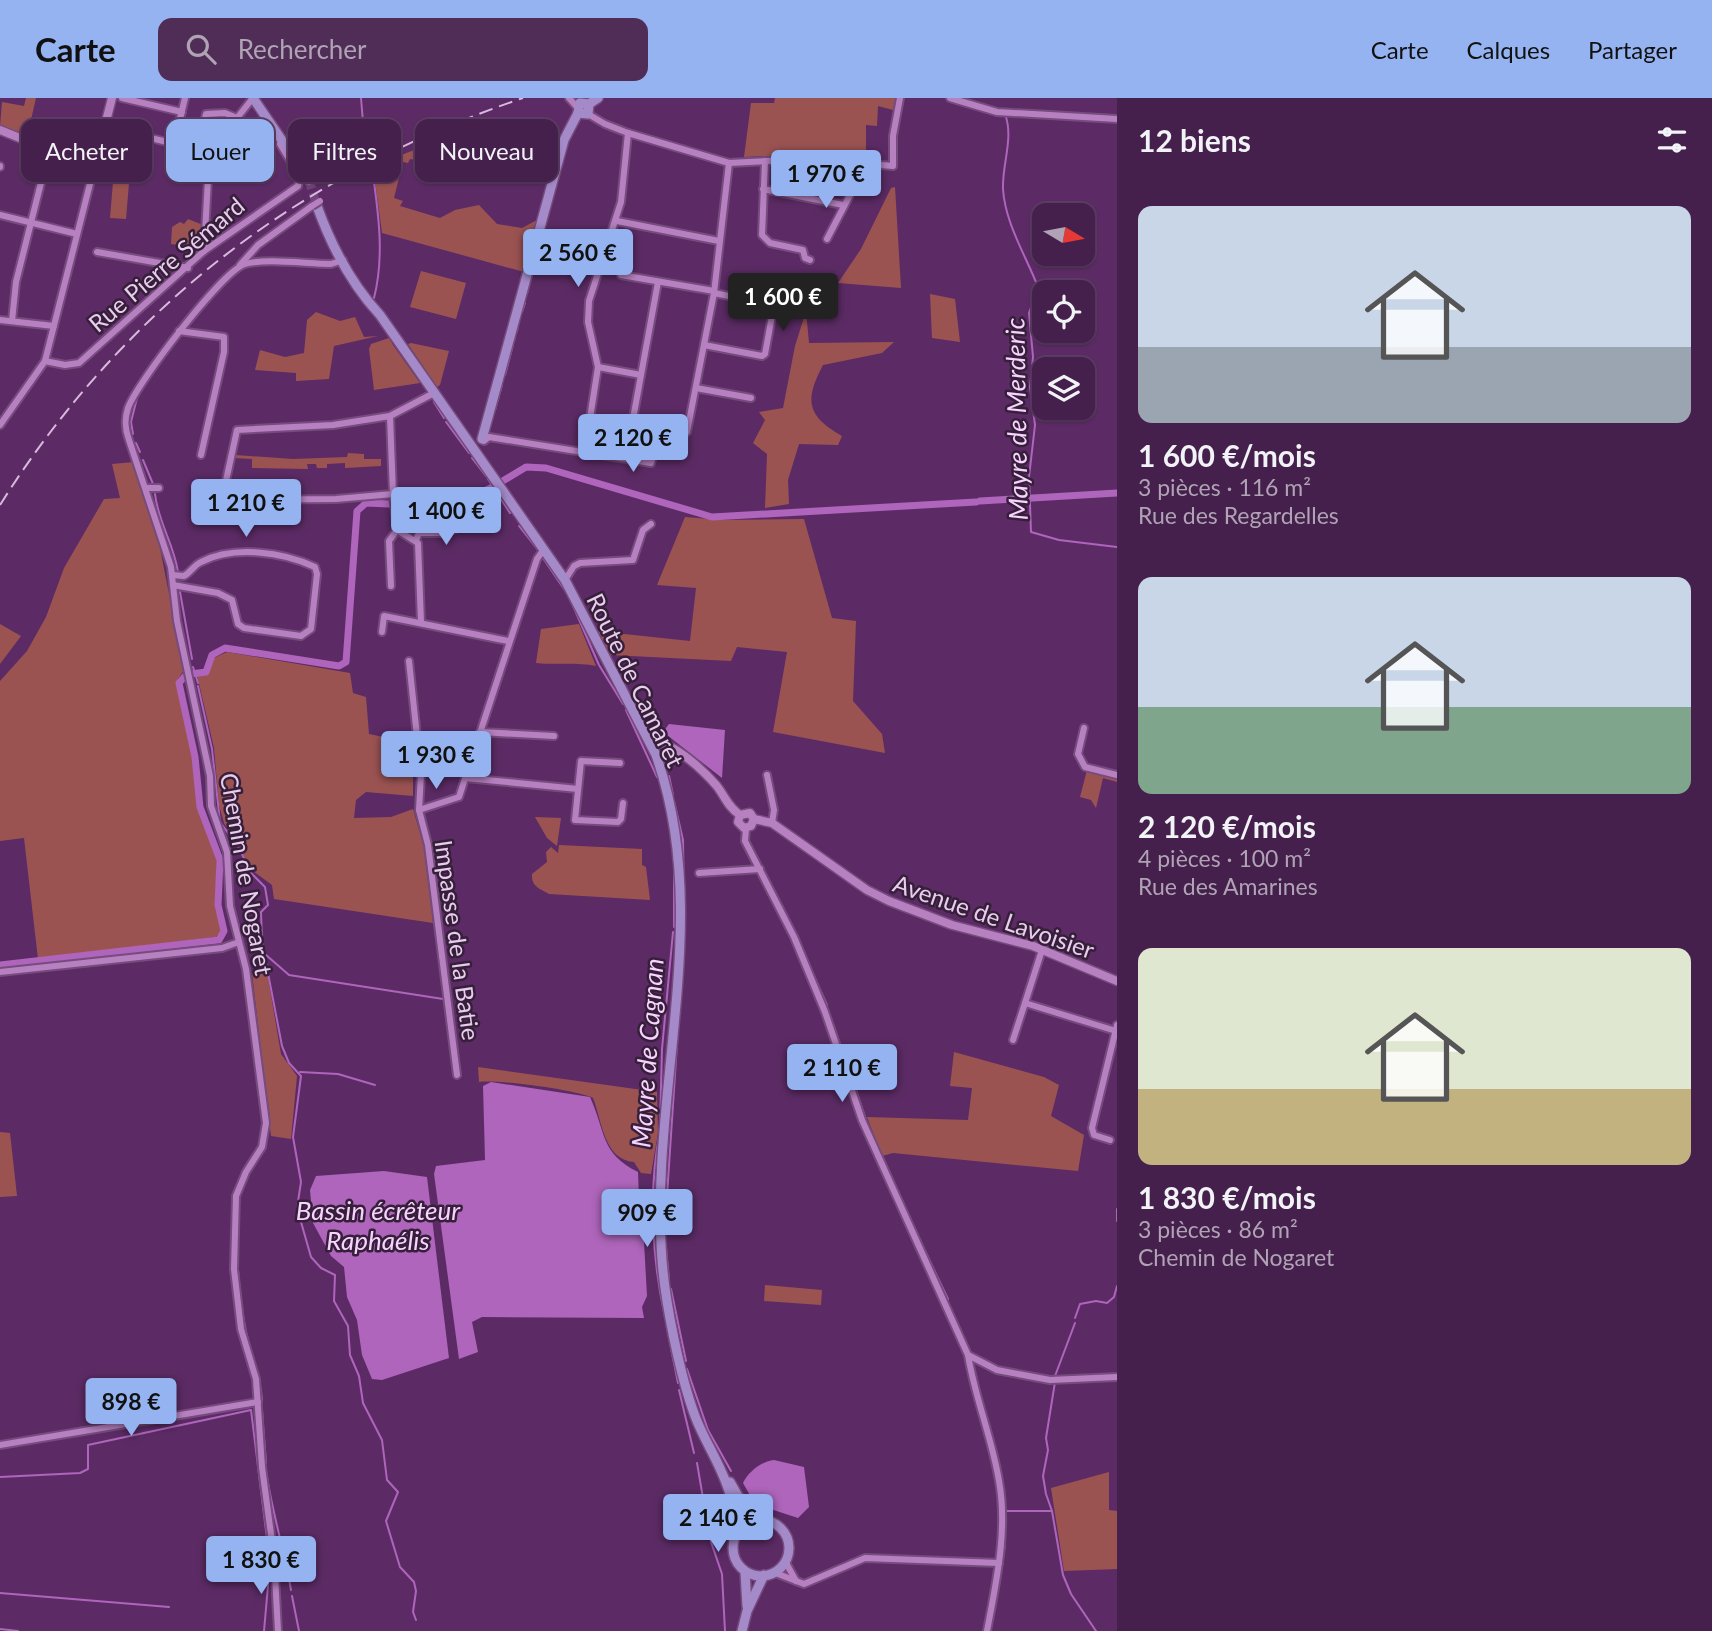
<!DOCTYPE html>
<html lang="fr">
<head>
<meta charset="utf-8">
<style>
	:root { --surface:#45204c; --page:#4f2d56; --text:#f1f3f6; --muted:#b0a3b5; --line:#5d3e64; --accent:#95b2f1 }
	body { margin:0; font-family:Lato,sans-serif; background:var(--page); color:var(--text); height:100vh; display:flex; flex-direction:column; font-size:26px; white-space:nowrap }
	* { box-sizing:border-box; margin:0 }
	p { font-size:23px; color:var(--muted) }
	.icon { flex:none; width:38px; height:38px; fill:none; stroke:currentColor; stroke-width:2; stroke-linecap:round; stroke-linejoin:round }
	.map { position:relative; flex:1; overflow:hidden }
	.details { display:flex; flex-direction:column; background:var(--surface); width:595px }
	.details>* { flex:none }
	.top-card { position:absolute; left:21px; top:21px; width:665px; height:63px; display:flex; gap:14px }
	.needle { width:46px; rotate:100deg }
	.tools { position:absolute; left:1032px; top:105px; display:grid; gap:14px }
	.tools a { display:grid; place-items:center; width:63px; height:63px; border-radius:14px; background:var(--surface); box-shadow:0 2px 5px #0004,0 0 0 2px var(--line); font-size:35px }
	.price { position:absolute; translate:-50% -60px; padding:0 16px; border-radius:7px; background:var(--accent); color:#111; font-size:23px; line-height:46px; filter:drop-shadow(0 2px 4px #0008) }
	.price::after { content:''; position:absolute; left:50%; top:42px; width:21px; height:16px; margin-left:-10px; background:inherit; clip-path:polygon(0 0,100% 0,50% 100%) }
	.price.on { background:#222; color:#fff }
	ul { padding:0; list-style:none }
	li { display:grid; align-content:center; gap:14px; height:371px; padding:0 21px }
	li span { display:grid; place-items:center; height:217px; border-radius:14px; color:#555 }
	li>.icon { margin-inline-start:auto }
	span .icon { width:126px; height:126px; fill:#fffc; stroke-width:1 }
	li b { font-size:30px }
	h2 { display:flex; justify-content:space-between; align-items:center; height:84px; padding:0 21px; font-size:30px }
	.pill { padding:0 24px; border-radius:14px; background:var(--surface); box-shadow:0 2px 5px #0004,0 0 0 2px var(--line); font-size:24px; line-height:63px }
	.pill.on { background:var(--accent); color:#111 }
	header { display:flex; align-items:center; gap:42px; box-sizing:border-box; height:98px; padding:0 35px; background:var(--accent); color:#111 }
	header strong { font-size:33px }
	nav { display:flex; gap:38px; margin-inline-start:auto; font-size:24px }
	.search { width:490px; height:63px; background:var(--page); display:flex; align-items:center; gap:18px; box-sizing:border-box; padding:0 24px; border-radius:14px; color:var(--muted); font-size:26px }
	main { display:flex; flex:1; min-height:0 }
	.map>svg:first-child { display:block }
	.green { fill:#9b5352 }
	.water { fill:#ae65bb }
	.lines { fill:none; stroke-linecap:round; stroke-linejoin:round }
	.stream { stroke:#ae65bb; stroke-width:2 }
	.canal { stroke:#ae65bb; stroke-width:7 }
	.secondary-tunnel { stroke:#71437a; stroke-width:9; stroke-dasharray:9 4.5; stroke-linecap:butt }
	.minor-casing { stroke:#764b7d; stroke-width:10 }
	.tertiary-casing { stroke:#764b7d; stroke-width:11 }
	.secondary-casing { stroke:#764b7d; stroke-width:12 }
	.minor { stroke:#b781c1; stroke-width:6 }
	.tertiary { stroke:#b781c1; stroke-width:8 }
	.secondary { stroke:#a58ac9; stroke-width:9 }
	.rail { stroke:#d8b9dd; stroke-width:2; stroke-dasharray:14 7; stroke-linecap:butt }
	.minor-bridge-casing { stroke:#764b7d; stroke-width:10; stroke-linecap:butt }
	.minor-bridge { stroke:#b781c1; stroke-width:6 }
	.labels { text-anchor:middle; dominant-baseline:central; stroke-width:5; stroke-linejoin:round; paint-order:stroke }
	.street-label { font-size:24px; fill:#e9cdee; stroke:#351f39 }
	.water-label { font-size:26px; font-style:italic; fill:#f8d3ff; stroke:#351f39 }
</style>
</head>
<body>
<header>
<strong>Carte</strong>
<div class="search"><svg class="icon" aria-label="search" viewBox="0 0 24 24"><circle cx="10" cy="10" r="6"/><path d="M15 15l6 6"/></svg>Rechercher</div>
<nav><a>Carte</a><a>Calques</a><a>Partager</a></nav>
</header>
<main>
<div class="map">
<svg width="1117" height="1533" viewBox="0 0 1117 1533">
	<rect width="100%" height="100%" fill="#5c2b65"/>
	<g class="green">
		<path d="M26,0H36L28,35L20,36L0,28L2,4L24,8Z"/>
		<path d="M775,0H899L893,12L878,8L877,28L866,27V59L832,55L744,59L751,5H774Z"/>
		<path d="M455,36L452,53L457,55L453,64L444,68L410,61L408,65L403,64L394,100L403,103L400,108L440,120L455,112L479,107L497,126L522,130L537,122L524,174L382,135L373,68Z"/>
		<path d="M113,84L129,85L126,121L110,120Z"/>
		<path d="M895,89L901,190L838,185L861,151L891,90Z"/>
		<path d="M188,121L203,127L200,150L171,146L172,129L180,124L184,126Z"/>
		<path d="M421,173L466,185L456,221L410,209Z"/>
		<path d="M930,196L955,201L960,244L932,240Z"/>
		<path d="M806,213L809,245L894,244L882,255L823,267C804,303 807,318 842,338L838,347L799,346L788,382L789,406L765,410L767,356L753,345L765,322L759,314L783,310L795,248Z"/>
		<path d="M316,214L340,223L355,219L364,239L378,238L334,248L329,281L296,283V275L255,272L260,252L285,259L304,255L307,222Z"/>
		<path d="M389,240L393,247L420,285L374,292L369,251L371,246Z"/>
		<path d="M411,245L449,253L440,287L437,289L408,246Z"/>
		<path d="M348,355L364,356V361H381V368L345,370V365L327,366V370H317L316,366H307L308,371L252,370V361L234,360L235,357L293,361L347,359Z"/>
		<path d="M134,364L160,450L184,572L176,584L194,660L198,711L217,761L215,808L222,833L216,839L38,861L24,740L0,743V583L27,553L46,519L64,470L104,401L120,400L112,366Z"/>
		<path d="M685,419L723,422L804,421L832,520L856,523L853,603L882,636L885,655L773,634L787,554L737,549L731,563L610,557L596,533L690,543L696,490L657,487Z"/>
		<path d="M0,526L21,538L0,566Z"/>
		<path d="M579,526L596,568C579,564 556,567 536,565L541,531Z"/>
		<path d="M227,554L350,575L353,595L366,599L369,636L413,645V698L366,694L356,702L354,720L391,719L413,711L424,749L433,825L274,801L272,787L253,773L224,725L219,707L214,650L197,577L208,576L214,560Z"/>
		<path d="M1087,672L1117,678V684L1103,680L1096,710L1091,702L1080,699Z"/>
		<path d="M535,719L561,720L557,748L547,740Z"/>
		<path d="M559,747L642,751V767L646,769L650,802L549,796C541,791 531,789 532,776L547,764L546,754L551,749L558,755Z"/>
		<path d="M267,874L281,956L297,978L291,1041L271,1038L252,875Z"/>
		<path d="M954,954L1044,979L1059,987L1051,1018L1084,1037L1078,1073L893,1055L882,1058L867,1019L968,1022L972,990L950,988Z"/>
		<path d="M478,969L657,994L658,1035L651,1076L641,1075L634,1064C604,1062 602,1023 593,1000C577,992 497,981 479,984Z"/>
		<path d="M0,1034L10,1035L17,1098L0,1099Z"/>
		<path d="M765,1187L822,1192L821,1207L764,1203Z"/>
		<path d="M1109,1374V1412L1117,1413V1471L1064,1473L1051,1390Z"/>
	</g>
	<g class="water">
		<path d="M669,626L725,632L722,680L663,634Z"/>
		<path d="M491,984L590,999C606,1034 600,1055 638,1074L640,1129L644,1144L647,1198L642,1209L644,1220L482,1219L472,1224L478,1254L459,1261L434,1076L436,1068L485,1062L483,988Z"/>
		<path d="M384,1073L427,1079L449,1260L382,1282L372,1281L362,1257L357,1222L347,1199L344,1169L331,1158L313,1125L310,1092L316,1078Z"/>
		<path d="M774,1362L804,1369L809,1409L798,1420L755,1406L743,1385C748,1374 762,1363 774,1362Z"/>
	</g>
	<g class="lines">
		<g class="stream">
			<path d="M361,0L364,36L370,56"/>
			<path d="M1005,16C1014,40 1002,66 1003,91C1005,125 1026,158 1038,189L1029,215L1033,259L1030,289L1035,327L1029,379L1031,434L1059,442L1117,449"/>
			<path d="M372,69C378,113 385,157 374,200"/>
			<path d="M561,70L563,61"/>
			<path d="M555,91L558,79"/>
			<path d="M549,112L552,101"/>
			<path d="M541,146L547,119"/>
			<path d="M533,172L539,152"/>
			<path d="M527,195L532,177"/>
			<path d="M522,214L525,205"/>
			<path d="M517,233L518,227"/>
			<path d="M391,240L425,289"/>
			<path d="M514,243L515,238"/>
			<path d="M505,277L513,247"/>
			<path d="M434,304L444,320"/>
			<path d="M495,312L502,287"/>
			<path d="M446,324L469,355"/>
			<path d="M133,336L131,324L137,300"/>
			<path d="M136,345L140,354"/>
			<path d="M472,360L486,378"/>
			<path d="M143,362L153,386"/>
			<path d="M488,381L510,415"/>
			<path d="M155,396C158,424 174,446 178,474"/>
			<path d="M519,428L538,452"/>
			<path d="M543,460L566,494"/>
			<path d="M180,494L192,561"/>
			<path d="M570,501L599,567L623,606"/>
			<path d="M193,569L198,585"/>
			<path d="M198,588L212,651L220,724L239,750L251,775L265,789L268,807L261,814L262,844L282,948L289,965L301,978L293,1039L301,1084L297,1110L311,1159L321,1170L335,1177L334,1203L348,1228L350,1257L359,1278L363,1305L382,1342L387,1382L398,1394L386,1423L400,1469L414,1484L416,1493L413,1514L416,1522"/>
			<path d="M626,612L657,679"/>
			<path d="M669,678L673,697"/>
			<path d="M674,703L683,742L684,813"/>
			<path d="M674,829V770"/>
			<path d="M266,857L289,877L443,901"/>
			<path d="M809,867L827,907"/>
			<path d="M831,920L842,952"/>
			<path d="M455,942L457,957"/>
			<path d="M846,962L852,979"/>
			<path d="M300,974L338,976L375,987"/>
			<path d="M855,989L867,1025"/>
			<path d="M660,1028L662,951L673,834"/>
			<path d="M660,1033C648,1093 652,1161 665,1219"/>
			<path d="M1117,1111V1123"/>
			<path d="M665,1128L678,931"/>
			<path d="M917,1136L948,1201"/>
			<path d="M666,1150L669,1181"/>
			<path d="M237,1160C239,1186 241,1213 247,1238C252,1261 261,1279 262,1303"/>
			<path d="M671,1191L686,1263"/>
			<path d="M1075,1220L1080,1206L1096,1203L1107,1205L1114,1199L1117,1188"/>
			<path d="M666,1225L678,1285"/>
			<path d="M687,1271L708,1332L731,1373"/>
			<path d="M1055,1278L1075,1225"/>
			<path d="M1055,1284L1046,1340L1048,1352L1043,1378L1046,1396L1052,1413L1063,1477L1071,1496L1096,1533"/>
			<path d="M679,1292L694,1355"/>
			<path d="M262,1312L266,1365"/>
			<path d="M697,1365L710,1441L722,1476L725,1533"/>
			<path d="M266,1373C272,1414 284,1451 291,1492"/>
			<path d="M0,1379L80,1375L88,1371V1347L251,1312L270,1465L264,1533"/>
			<path d="M1005,1413H1052"/>
			<path d="M999,1487L1005,1446"/>
			<path d="M0,1495L169,1509"/>
			<path d="M292,1498L299,1533"/>
			<path d="M0,1531L18,1533"/>
		</g>
		<g class="canal">
			<path d="M501,384L526,369L546,370L712,419L976,404"/>
			<path d="M980,403L1117,395"/>
			<path d="M399,405L452,408L495,388"/>
			<path d="M191,576L206,574L212,557L225,550L339,568L346,564L357,413L366,405L389,406"/>
			<path d="M0,867L219,842L224,833L218,807L220,762L200,709L195,659L179,585L186,577"/>
		</g>
		<path class="secondary-tunnel" d="M309,82L317,108"/>
		<defs>
			<g id="minor">
				<path d="M122,0L182,14"/>
				<path d="M569,0L577,9"/>
				<path d="M950,0L997,14L1117,21"/>
				<path d="M588,16L605,26L628,35L729,65L807,61L893,68V38L900,0"/>
				<path d="M104,29L197,51"/>
				<path d="M174,46L185,0"/>
				<path d="M765,63L762,137L770,145L803,152L805,160L810,162"/>
				<path d="M0,69V68"/>
				<path d="M208,81L193,71L206,16L225,15L237,20"/>
				<path d="M763,91L843,107"/>
				<path d="M0,117L77,136"/>
				<path d="M617,123L719,143"/>
				<path d="M827,141L850,97"/>
				<path d="M204,153L208,81L237,20L253,0"/>
				<path d="M97,154L188,170"/>
				<path d="M240,167L258,147L312,108"/>
				<path d="M621,177L714,193"/>
				<path d="M658,184L633,321L641,340L656,349L675,344L687,334L714,195L729,65"/>
				<path d="M0,222L54,228"/>
				<path d="M12,223L16,184L49,53"/>
				<path d="M179,233L224,239V254L201,357"/>
				<path d="M704,247L762,258L765,256L774,207L714,195"/>
				<path d="M45,263L65,267L79,265L204,153L298,88L300,79L280,46"/>
				<path d="M598,269L641,277"/>
				<path d="M696,290L751,300"/>
				<path d="M390,318L393,396L336,401L226,402L224,392L237,332L333,327L390,318L434,295"/>
				<path d="M0,327L45,263L94,70"/>
				<path d="M484,343L489,339L651,365L656,349"/>
				<path d="M585,352L598,269L588,224L589,203L621,104L628,35"/>
				<path d="M147,390H159"/>
				<path d="M393,396L397,432"/>
				<path d="M211,407L226,402"/>
				<path d="M397,432L418,445L421,524"/>
				<path d="M416,442L419,435H444L458,430"/>
				<path d="M172,477L184,478C191,474 194,467 201,464C234,447 283,454 315,469L317,476L311,531L301,538L244,530L238,526L232,502L218,495L173,487"/>
				<path d="M565,482L574,468L580,465L633,462L643,432L651,426"/>
				<path d="M391,488L389,443L397,432"/>
				<path d="M382,534L384,518L508,543"/>
				<path d="M409,563L421,676L419,712L459,699L537,461L544,451"/>
				<path d="M1084,630L1078,656L1085,669L1117,677"/>
				<path d="M480,634L554,638"/>
				<path d="M620,665L581,663L575,722L618,724L621,721L623,705"/>
				<path d="M767,677L774,712L772,725"/>
				<path d="M466,680L578,691"/>
				<path d="M419,712L428,747L457,977"/>
				<path d="M746,730L745,743L794,839L825,914L862,1022L968,1257C975,1300 992,1340 999,1383C1008,1432 996,1485 987,1533"/>
				<path d="M699,775L760,771"/>
				<path d="M1042,852L1025,905L1116,933"/>
				<path d="M0,874L222,850L239,844"/>
				<path d="M1013,942L1025,905"/>
				<path d="M1110,1042L1094,1037L1092,1030L1117,927"/>
				<path d="M968,1257L997,1272L1050,1282L1117,1279"/>
				<path d="M0,1347L258,1304"/>
				<path d="M785,1463L796,1483"/>
				<path d="M773,1474L804,1486L865,1460L999,1465"/>
				<path d="M278,1533L274,1459L262,1369L256,1281L241,1231L234,1171L236,1098L246,1074L262,1049L266,1025L246,871L230,808L227,754L211,708L210,678L177,523L171,469L129,342C125,331 124,322 128,310C137,285 222,173 245,166C266,160 308,166 331,166L343,162"/>
			</g>
			<g id="tertiary">
				<path d="M0,32L94,70L112,0"/>
				<path d="M649,643C670,641 702,671 716,687C725,698 727,708 740,717L750,715L754,721L772,725L867,792L889,803L952,827L1033,848L1117,883"/>
				<path d="M740,717L738,724L744,730L751,728L754,721"/>
			</g>
			<g id="secondary">
				<path d="M253,0L309,82"/>
				<path d="M578,15L580,5L589,6L598,0"/>
				<path d="M578,15L588,16L589,6"/>
				<path d="M317,108C331,147 352,187 380,217L565,482L656,657C714,821 649,994 662,1162C665,1204 680,1278 695,1318C702,1337 714,1356 722,1375C730,1392 735,1412 740,1430"/>
				<path d="M482,341L564,42L578,15"/>
				<path d="M730,1384L742,1405L758,1421"/>
				<circle cx="761" cy="1450" r="28"/>
				<path d="M745,1474L747,1508"/>
				<path d="M742,1533L747,1513L764,1477"/>
			</g>
		</defs>
		<use href="#minor" class="minor-casing"/>
		<use href="#tertiary" class="tertiary-casing"/>
		<use href="#secondary" class="secondary-casing"/>
		<use href="#minor" class="minor"/>
		<use href="#tertiary" class="tertiary"/>
		<use href="#secondary" class="secondary"/>
		<path class="rail" d="M0,407C125,208 302,75 523,0"/>
		<defs>
			<path id="minor-bridge" d="M312,108L320,103"/>
		</defs>
		<use href="#minor-bridge" class="minor-bridge-casing"/>
		<use href="#minor-bridge" class="minor-bridge"/>
	</g>
	<g class="labels">
		<g class="street-label">
			<text transform="translate(166 166) rotate(-40)">Rue Pierre Sémard</text>
			<text transform="translate(636 582) rotate(64)">Route de Camaret</text>
			<text transform="translate(247 776) rotate(80)">Chemin de Nogaret</text>
			<text transform="translate(994 818) rotate(19)">Avenue de Lavoisier</text>
			<text transform="translate(458 842) rotate(82)">Impasse de la Batie</text>
		</g>
		<g class="water-label">
			<text transform="translate(1016 321) rotate(-91)">Mayre de Merderic</text>
			<text transform="translate(647 955) rotate(-86)">Mayre de Cagnan</text>
			<text x="378" y="1112">Bassin écrêteur<tspan x="378" dy="30">Raphaélis</tspan></text>
		</g>
	</g>
</svg>
<div class="tools">
<a><svg class="needle" viewBox="-14 -14 28 28"><path d="M0-13l5 13h-10z" fill="#e53935"/><path d="M0 13l5-13h-10z" fill="#b0a3b5"/></svg></a>
<a><svg class="icon" aria-label="locate" viewBox="0 0 24 24"><circle cx="12" cy="12" r="6"/><path d="M12 2v4M12 18v4M2 12h4M18 12h4"/></svg></a>
<a><svg class="icon" aria-label="layers" viewBox="0 0 24 24"><path d="M12 4l9 5-9 5-9-5zM3 14l9 5 9-5"/></svg></a>
</div>
<b class="price" style="left:826px;top:112px">1 970 €</b>
<b class="price" style="left:578px;top:191px">2 560 €</b>
<b class="price on" style="left:783px;top:235px">1 600 €</b>
<b class="price" style="left:633px;top:376px">2 120 €</b>
<b class="price" style="left:246px;top:441px">1 210 €</b>
<b class="price" style="left:446px;top:449px">1 400 €</b>
<b class="price" style="left:436px;top:693px">1 930 €</b>
<b class="price" style="left:842px;top:1006px">2 110 €</b>
<b class="price" style="left:647px;top:1151px">909 €</b>
<b class="price" style="left:131px;top:1340px">898 €</b>
<b class="price" style="left:718px;top:1456px">2 140 €</b>
<b class="price" style="left:261px;top:1498px">1 830 €</b>
<div class="top-card">
<a class="pill">Acheter</a>
<a class="pill on">Louer</a>
<a class="pill">Filtres</a>
<a class="pill">Nouveau</a>
</div>
</div>
<section class="details">
<h2>12 biens<svg class="icon" aria-label="filters" viewBox="0 0 24 24"><path d="M4 7h16M4 17h16"/><circle cx="9" cy="7" r="2"/><circle cx="15" cy="17" r="2"/></svg></h2>
<ul>
<li><span style="background:linear-gradient(#c9d6e8 65%,#9aa5b1 0)"><svg class="icon" aria-label="home" viewBox="0 0 24 24"><path d="M3 11l9-7 9 7M6 9v11h12V9"/></svg></span><div><b>1 600 €/mois</b><p>3 pièces · 116 m²</p><p>Rue des Regardelles</p></div></li>
<li><span style="background:linear-gradient(#c9d6e8 60%,#7fa58c 0)"><svg class="icon" aria-label="home" viewBox="0 0 24 24"><path d="M3 11l9-7 9 7M6 9v11h12V9"/></svg></span><div><b>2 120 €/mois</b><p>4 pièces · 100 m²</p><p>Rue des Amarines</p></div></li>
<li><span style="background:linear-gradient(#dfe7d0 65%,#c2b280 0)"><svg class="icon" aria-label="home" viewBox="0 0 24 24"><path d="M3 11l9-7 9 7M6 9v11h12V9"/></svg></span><div><b>1 830 €/mois</b><p>3 pièces · 86 m²</p><p>Chemin de Nogaret</p></div></li>
</ul>
</section>
</main>
</body>
</html>
